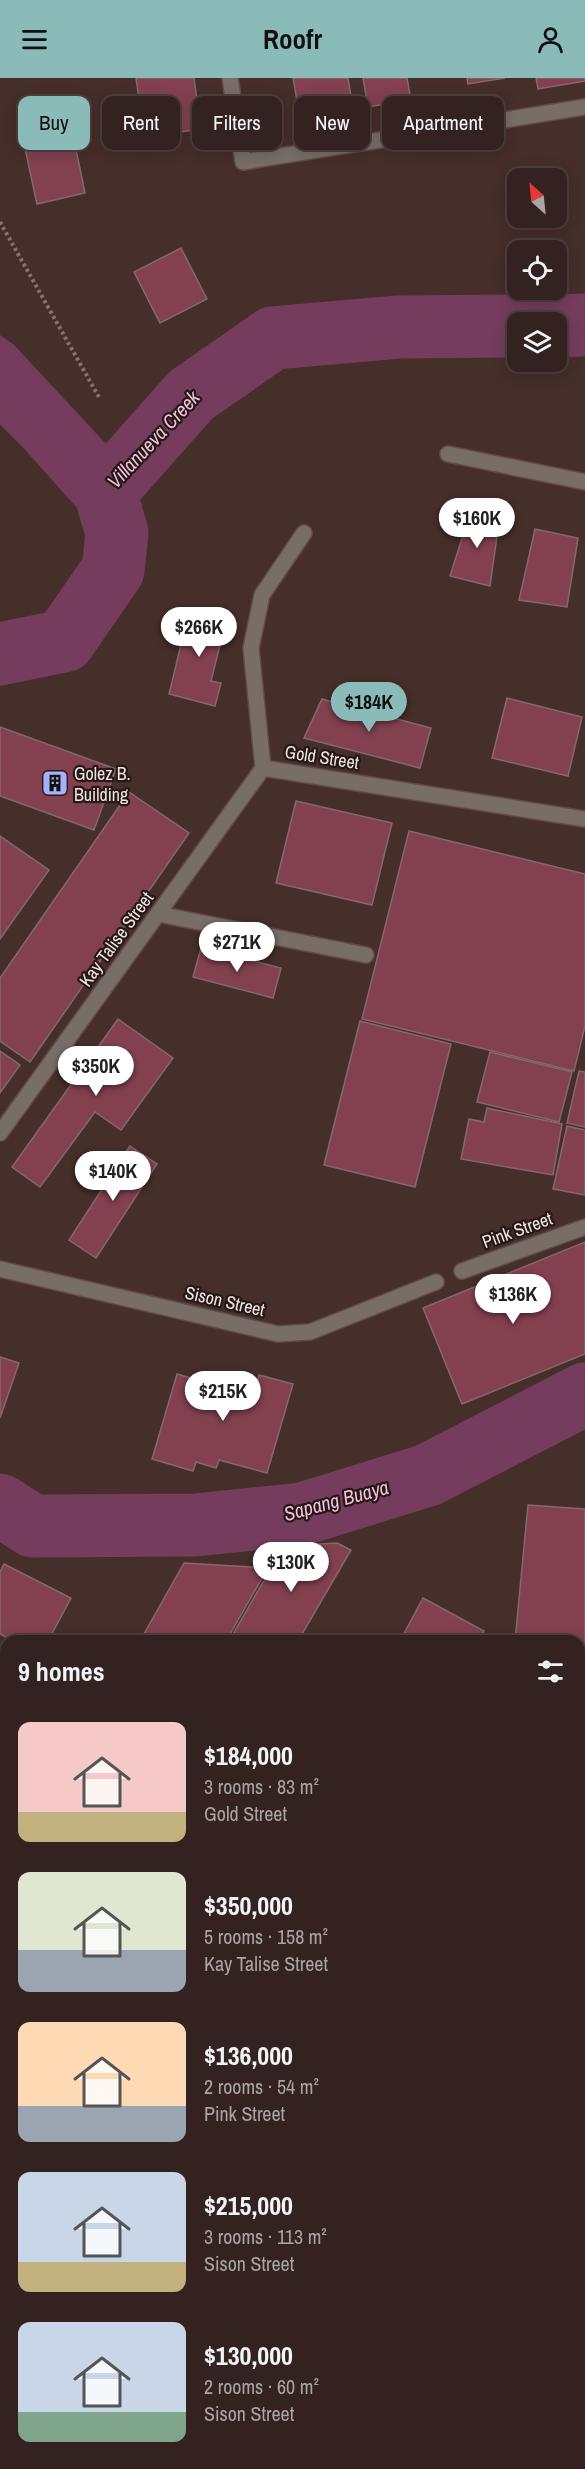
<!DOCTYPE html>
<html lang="en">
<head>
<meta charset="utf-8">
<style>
	:root { --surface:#342220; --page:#3f2f2d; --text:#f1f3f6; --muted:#a9a4a5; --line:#4e3f3e; --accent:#8bbbb9 }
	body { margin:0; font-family:"Archivo Narrow",sans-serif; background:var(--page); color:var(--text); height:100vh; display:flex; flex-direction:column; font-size:22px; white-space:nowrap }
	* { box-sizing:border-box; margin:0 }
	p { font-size:20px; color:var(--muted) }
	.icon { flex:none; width:33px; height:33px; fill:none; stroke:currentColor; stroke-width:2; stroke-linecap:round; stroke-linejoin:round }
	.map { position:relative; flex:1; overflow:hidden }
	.side { position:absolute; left:0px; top:1557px; width:585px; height:834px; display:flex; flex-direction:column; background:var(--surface); border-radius:18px 18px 0 0; box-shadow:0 3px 15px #0003,0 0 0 2px var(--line) }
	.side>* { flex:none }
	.guide { position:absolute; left:18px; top:18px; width:549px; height:54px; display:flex; gap:12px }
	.needle { width:39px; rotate:333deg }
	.controls { position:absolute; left:507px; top:90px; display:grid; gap:12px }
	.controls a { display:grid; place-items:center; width:60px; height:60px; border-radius:12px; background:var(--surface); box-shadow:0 3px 15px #0003,0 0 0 2px var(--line); font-size:30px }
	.price { position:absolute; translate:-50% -51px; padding:0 14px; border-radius:21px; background:#fff; color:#222; font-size:20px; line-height:39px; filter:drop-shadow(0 2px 3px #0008) }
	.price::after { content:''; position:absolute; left:50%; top:36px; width:18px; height:14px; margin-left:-9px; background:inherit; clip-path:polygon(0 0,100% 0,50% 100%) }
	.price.selected { background:var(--accent); color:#111 }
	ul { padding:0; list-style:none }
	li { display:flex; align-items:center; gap:18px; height:150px; padding:0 18px }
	li span { display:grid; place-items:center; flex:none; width:168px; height:120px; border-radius:12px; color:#555 }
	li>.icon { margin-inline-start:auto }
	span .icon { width:72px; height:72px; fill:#fffc; stroke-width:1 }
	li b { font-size:26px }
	h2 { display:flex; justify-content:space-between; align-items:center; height:72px; padding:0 18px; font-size:26px }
	.pill { padding:0 21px; border-radius:12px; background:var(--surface); box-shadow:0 3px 15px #0003,0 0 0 2px var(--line); font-size:21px; line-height:54px }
	.pill.selected { background:var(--accent); color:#111 }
	header { display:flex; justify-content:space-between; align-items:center; height:78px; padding:0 18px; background:var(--accent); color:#111; font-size:27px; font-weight:700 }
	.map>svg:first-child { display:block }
	.water { fill:#753c5e }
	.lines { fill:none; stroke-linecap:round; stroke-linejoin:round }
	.river { stroke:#753c5e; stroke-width:63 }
	.building { fill:#834150; stroke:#84686d; stroke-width:1.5 }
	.minor-casing { stroke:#624b47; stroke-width:18 }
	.major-casing { stroke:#624b47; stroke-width:18 }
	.path { stroke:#87726e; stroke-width:4; stroke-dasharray:3 3; stroke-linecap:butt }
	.minor { stroke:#786d67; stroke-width:15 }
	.major { stroke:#baa498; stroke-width:15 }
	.labels { text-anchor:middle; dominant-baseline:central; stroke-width:4.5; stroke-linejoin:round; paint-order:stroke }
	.street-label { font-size:18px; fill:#f4e4e1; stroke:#241917 }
	.poi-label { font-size:18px; fill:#f4e4e1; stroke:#241917; text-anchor:start }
	.water-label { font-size:20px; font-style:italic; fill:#f5bedc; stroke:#241917 }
</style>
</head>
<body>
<header><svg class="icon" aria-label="menu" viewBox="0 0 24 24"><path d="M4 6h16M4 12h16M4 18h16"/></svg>Roofr<svg class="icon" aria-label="person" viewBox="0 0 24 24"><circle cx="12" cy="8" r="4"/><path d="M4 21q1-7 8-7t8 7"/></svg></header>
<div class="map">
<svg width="585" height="2391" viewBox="0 0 585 2391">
	<rect width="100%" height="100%" fill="#462e2a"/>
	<path class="water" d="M0,257L14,267L110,370L143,428L73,406L31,364L0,338Z"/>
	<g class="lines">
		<g class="river">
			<path d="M556,248L585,247"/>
			<path d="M0,302L47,349L105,414L117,455L113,492L64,563L0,576"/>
			<path d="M105,414L191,317L273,260L399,249L518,248"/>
			<path d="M0,1427L33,1448L195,1447L302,1436L428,1397L585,1316"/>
		</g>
	</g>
	<g class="building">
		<path d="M136,0H194L201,51L144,59Z"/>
		<path d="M293,0H348L353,30L300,40Z"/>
		<path d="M363,0H407L411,22L368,29Z"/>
		<path d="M467,0H505L468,6Z"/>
		<path d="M536,0H585V3L538,11Z"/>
		<path d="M70,42L85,115L37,126L21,52Z"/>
		<path d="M181,170L207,221L160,245L134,194Z"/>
		<path d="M471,432L500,437L490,508L450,498Z"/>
		<path d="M535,451L578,460L567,529L519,522Z"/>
		<path d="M190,530L227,539L211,603L221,605L215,628L169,616Z"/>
		<path d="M507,620L582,639L568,698L492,680Z"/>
		<path d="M322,621L431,650L420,690L304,660Z"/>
		<path d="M0,649L116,691L94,752L0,718Z"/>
		<path d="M129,714L189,755L30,984L0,963V900Z"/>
		<path d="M296,723L392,745L372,827L276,805Z"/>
		<path d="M409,753L585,796V948L574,993L362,941Z"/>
		<path d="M0,758L49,792L0,861Z"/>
		<path d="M201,870L281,890L273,920L193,899Z"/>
		<path d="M118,941L173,980L121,1052L95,1034L40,1109L12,1089Z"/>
		<path d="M360,943L451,966L415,1109L324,1087Z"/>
		<path d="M0,973L20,987L0,1015Z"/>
		<path d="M490,974L572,994L559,1044L477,1024Z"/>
		<path d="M579,993L585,994V1049L567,1045Z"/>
		<path d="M487,1030L562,1046L553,1097L461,1081L469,1041L484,1044Z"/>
		<path d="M567,1048L585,1052V1117L553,1111Z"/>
		<path d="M130,1068L157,1086L96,1180L69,1162Z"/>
		<path d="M585,1164V1276L462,1326L423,1230Z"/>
		<path d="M0,1279L19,1285L0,1340Z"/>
		<path d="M238,1295L258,1301L259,1297L293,1306L267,1395L219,1382L216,1390L196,1384L193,1393L152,1381L177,1296L194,1301L195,1297L215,1302L216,1296L236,1302Z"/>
		<path d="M528,1427L585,1431V1590L579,1603V1563H515Z"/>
		<path d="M337,1465L351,1472L298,1563H229L284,1468Z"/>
		<path d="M184,1485L268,1490L226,1563H140Z"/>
		<path d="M4,1486L71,1520L48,1563H13L0,1556V1494Z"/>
		<path d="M423,1520L484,1553L478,1563H400Z"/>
		<path d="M585,1601V1806L579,1804V1614Z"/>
		<path d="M0,1768L6,1771V1805L0,1817Z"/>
		<path d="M579,1806L585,1809V1898L579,1895Z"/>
		<path d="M6,1823V1876L0,1874V1838Z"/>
		<path d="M6,2017V2043L0,2041V2033Z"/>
		<path d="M585,2163V2270L579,2286V2178Z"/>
		<path d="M6,2300V2350L0,2348V2316Z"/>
		<path d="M585,2344V2391H577L569,2388L570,2385H579V2360Z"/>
		<path d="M113,2385H146L144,2391H132Z"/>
		<path d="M148,2385H208L206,2391H146Z"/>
		<path d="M213,2385H397L395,2391H211Z"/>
		<path d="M430,2385H496L494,2391H428Z"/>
		<path d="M508,2385H541L538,2391H505Z"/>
	</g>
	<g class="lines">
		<defs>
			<g id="minor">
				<path d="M230,0L243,84L585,29"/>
				<path d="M448,376L585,404"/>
				<path d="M263,690L585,741"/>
				<path d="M263,690L251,570L262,517L304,455"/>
				<path d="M158,836L366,877"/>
				<path d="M0,1055L263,690"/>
				<path d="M0,1191L278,1256L310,1254L436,1204"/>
				<path d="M462,1193L585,1149"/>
				<path d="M0,2017L6,2002"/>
			</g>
			<g id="major">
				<path d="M0,1598L6,1602"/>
				<path d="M0,1674L6,1678"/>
				<path d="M579,1937L585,1940"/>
				<path d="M579,1975L585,1961"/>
				<path d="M579,2012L585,2015"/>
			</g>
		</defs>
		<use href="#minor" class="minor-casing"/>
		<use href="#major" class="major-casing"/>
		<path class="path" d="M0,144L100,321"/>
		<use href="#minor" class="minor"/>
		<use href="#major" class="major"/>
	</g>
	<defs>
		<symbol id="building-square" viewBox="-11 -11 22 22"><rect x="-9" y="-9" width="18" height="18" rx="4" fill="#a8b0fc" stroke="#241917"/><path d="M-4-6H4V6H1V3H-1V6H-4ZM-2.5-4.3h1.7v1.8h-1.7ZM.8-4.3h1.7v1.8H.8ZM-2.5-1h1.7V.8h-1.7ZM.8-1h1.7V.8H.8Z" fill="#111"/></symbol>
	</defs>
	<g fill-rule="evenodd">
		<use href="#building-square" x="40" y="690" width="30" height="30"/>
	</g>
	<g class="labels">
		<g class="street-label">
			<text transform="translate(322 679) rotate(9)">Gold Street</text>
			<text transform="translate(116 861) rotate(-54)">Kay Talise Street</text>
			<text transform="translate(517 1152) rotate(-20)">Pink Street</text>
			<text transform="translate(225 1223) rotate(13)">Sison Street</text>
		</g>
		<g class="poi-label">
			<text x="74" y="695">Golez B.<tspan x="74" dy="21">Building</tspan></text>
		</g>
		<g class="water-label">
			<text transform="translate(153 361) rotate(-47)">Villanueva Creek</text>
			<text transform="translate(336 1422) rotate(-15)">Sapang Buaya</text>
		</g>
	</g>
</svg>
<div class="controls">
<a><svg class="needle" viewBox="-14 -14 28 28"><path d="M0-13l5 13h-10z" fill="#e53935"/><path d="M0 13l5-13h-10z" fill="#a9a4a5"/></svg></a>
<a><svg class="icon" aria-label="locate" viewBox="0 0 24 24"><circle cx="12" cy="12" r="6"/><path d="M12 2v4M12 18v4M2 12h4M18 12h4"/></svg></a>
<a><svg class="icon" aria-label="layers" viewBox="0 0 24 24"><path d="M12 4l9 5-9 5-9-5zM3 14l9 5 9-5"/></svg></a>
</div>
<b class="price" style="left:477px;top:471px">$160K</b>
<b class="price" style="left:199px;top:580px">$266K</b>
<b class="price selected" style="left:369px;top:655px">$184K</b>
<b class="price" style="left:237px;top:895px">$271K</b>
<b class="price" style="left:96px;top:1019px">$350K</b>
<b class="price" style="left:113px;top:1124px">$140K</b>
<b class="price" style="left:513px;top:1247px">$136K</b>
<b class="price" style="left:223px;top:1344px">$215K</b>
<b class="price" style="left:291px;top:1515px">$130K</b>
<div class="guide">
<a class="pill selected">Buy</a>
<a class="pill">Rent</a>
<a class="pill">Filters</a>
<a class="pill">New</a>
<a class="pill">Apartment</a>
</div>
<section class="side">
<h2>9 homes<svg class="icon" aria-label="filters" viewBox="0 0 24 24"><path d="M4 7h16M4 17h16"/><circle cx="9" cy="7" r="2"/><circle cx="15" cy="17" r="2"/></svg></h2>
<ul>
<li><span style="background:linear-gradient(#f6c9c9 75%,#c2b280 0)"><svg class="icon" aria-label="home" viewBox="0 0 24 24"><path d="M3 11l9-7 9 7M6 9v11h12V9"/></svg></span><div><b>$184,000</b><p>3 rooms · 83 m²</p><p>Gold Street</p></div></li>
<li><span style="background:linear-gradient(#dfe7d0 65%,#9aa5b1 0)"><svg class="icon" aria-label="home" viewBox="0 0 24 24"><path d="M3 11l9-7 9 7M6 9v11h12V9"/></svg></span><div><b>$350,000</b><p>5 rooms · 158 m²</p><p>Kay Talise Street</p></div></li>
<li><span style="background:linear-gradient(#ffd9b3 70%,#9aa5b1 0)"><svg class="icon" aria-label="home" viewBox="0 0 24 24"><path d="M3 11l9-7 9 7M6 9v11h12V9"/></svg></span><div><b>$136,000</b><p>2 rooms · 54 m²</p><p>Pink Street</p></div></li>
<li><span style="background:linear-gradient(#c9d6e8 75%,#c2b280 0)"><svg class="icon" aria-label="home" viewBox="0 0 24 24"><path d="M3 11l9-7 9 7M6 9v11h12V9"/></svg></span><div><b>$215,000</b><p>3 rooms · 113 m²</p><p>Sison Street</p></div></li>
<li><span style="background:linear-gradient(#c9d6e8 75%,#7fa58c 0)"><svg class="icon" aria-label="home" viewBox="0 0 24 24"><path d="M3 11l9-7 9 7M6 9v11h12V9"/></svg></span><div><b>$130,000</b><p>2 rooms · 60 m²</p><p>Sison Street</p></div></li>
</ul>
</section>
</div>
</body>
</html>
